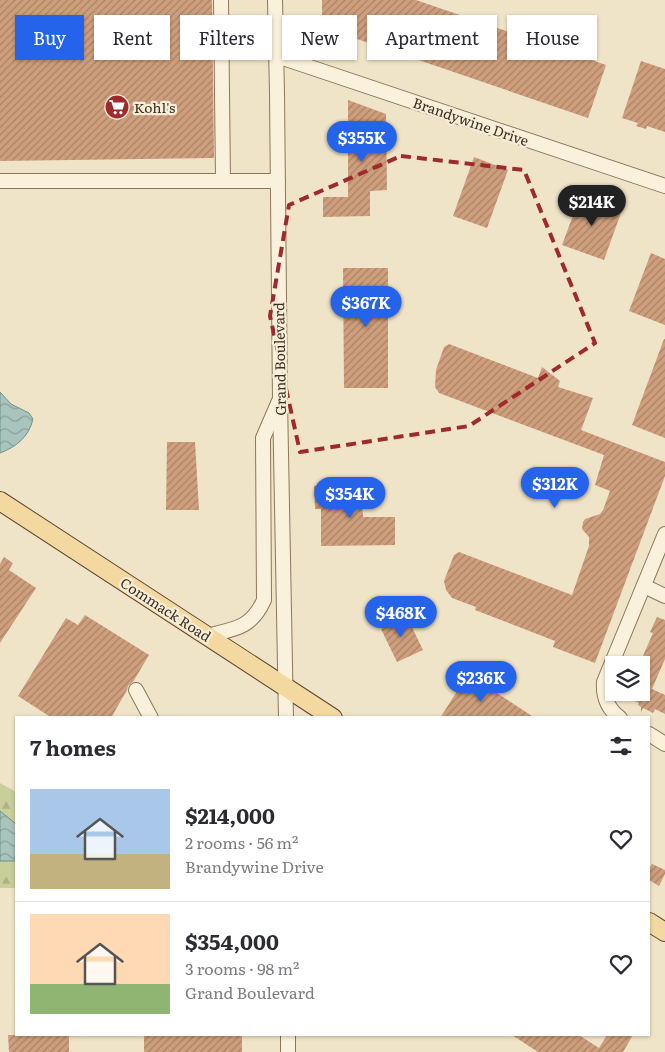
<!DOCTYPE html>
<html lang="en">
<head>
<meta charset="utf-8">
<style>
	:root { --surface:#fff; --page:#f2f2f3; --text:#2b2b33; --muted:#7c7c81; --line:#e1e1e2; --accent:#2563eb }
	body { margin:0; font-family:Literata,serif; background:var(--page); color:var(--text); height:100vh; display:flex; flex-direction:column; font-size:19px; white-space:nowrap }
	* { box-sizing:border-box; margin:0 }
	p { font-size:16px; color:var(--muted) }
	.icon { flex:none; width:28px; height:28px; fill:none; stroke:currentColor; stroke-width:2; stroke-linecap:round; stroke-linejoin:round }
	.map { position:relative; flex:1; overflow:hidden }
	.sheet { position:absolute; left:15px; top:716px; width:635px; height:320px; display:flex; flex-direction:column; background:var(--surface); border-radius:0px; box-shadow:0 1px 4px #0004 }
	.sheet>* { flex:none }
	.hud { position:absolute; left:15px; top:15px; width:635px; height:45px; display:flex; gap:10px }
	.buttons { position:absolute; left:605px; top:656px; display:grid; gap:10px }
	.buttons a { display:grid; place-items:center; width:45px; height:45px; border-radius:0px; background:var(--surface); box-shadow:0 1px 4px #0004; font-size:25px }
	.price { position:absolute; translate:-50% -42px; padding:0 11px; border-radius:18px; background:var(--accent); color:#fff; font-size:16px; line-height:32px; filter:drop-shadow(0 1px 2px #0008) }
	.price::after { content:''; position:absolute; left:50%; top:30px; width:15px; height:11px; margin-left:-8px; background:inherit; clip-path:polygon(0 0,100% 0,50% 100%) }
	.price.active { background:#222; color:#fff }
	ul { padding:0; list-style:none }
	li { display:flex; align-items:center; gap:15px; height:125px; padding:0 15px }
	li+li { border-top:1px solid var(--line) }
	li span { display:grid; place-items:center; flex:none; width:140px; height:100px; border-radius:0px; color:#555 }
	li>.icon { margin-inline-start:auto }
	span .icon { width:60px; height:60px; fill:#fffc; stroke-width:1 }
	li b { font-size:21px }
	h2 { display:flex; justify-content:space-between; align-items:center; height:60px; padding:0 15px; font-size:21px }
	.pill { padding:0 18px; border-radius:0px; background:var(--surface); box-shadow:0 1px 4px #0004; font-size:18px; line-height:45px }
	.pill.active { background:var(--accent); color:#fff }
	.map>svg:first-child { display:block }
	.forest { fill:url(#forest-firs) }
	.water { fill:url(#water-waves); stroke:#6f938a }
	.building { fill:url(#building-hatch) }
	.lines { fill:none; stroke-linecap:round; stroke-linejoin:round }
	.minor-casing { stroke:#8d765c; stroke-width:16 }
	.major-casing { stroke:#5b4430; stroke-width:20 }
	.minor { stroke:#faf1dc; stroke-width:14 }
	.major { stroke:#f3d9a0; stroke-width:18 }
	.marked { fill:none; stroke:#9e2a2b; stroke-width:4; stroke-dasharray:10 6; stroke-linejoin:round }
	.labels { text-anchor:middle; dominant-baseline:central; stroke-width:4.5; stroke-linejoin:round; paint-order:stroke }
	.poi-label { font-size:14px; fill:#3d2e20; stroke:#f7eed8; text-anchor:start }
	.street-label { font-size:14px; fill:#3d2e20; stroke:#f7eed8 }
</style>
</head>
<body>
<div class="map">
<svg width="665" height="1052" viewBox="0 0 665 1052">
	<defs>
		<pattern id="forest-firs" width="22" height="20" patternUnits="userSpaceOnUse" patternTransform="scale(1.25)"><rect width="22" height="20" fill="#c9cf9b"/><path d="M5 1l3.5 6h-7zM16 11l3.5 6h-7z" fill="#aeb285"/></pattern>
		<pattern id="water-waves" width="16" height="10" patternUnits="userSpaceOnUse" patternTransform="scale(1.25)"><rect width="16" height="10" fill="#a9c4bc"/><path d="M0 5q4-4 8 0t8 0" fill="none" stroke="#8ba098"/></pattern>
		<pattern id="building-hatch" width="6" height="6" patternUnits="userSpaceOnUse" patternTransform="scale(1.25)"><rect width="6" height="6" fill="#cf9f7d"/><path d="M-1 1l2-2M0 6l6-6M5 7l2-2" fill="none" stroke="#a98266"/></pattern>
	</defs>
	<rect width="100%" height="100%" fill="#f0e4c8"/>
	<g class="forest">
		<path d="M0,783L16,792V824L0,811Z"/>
		<rect x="0" y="861" width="16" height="27"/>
	</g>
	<g class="water">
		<path d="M0,392L11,404L29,413L33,419C29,437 16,447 0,453Z"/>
		<path d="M0,811L16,824L15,861H0Z"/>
	</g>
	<g class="building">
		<path d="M0,0H212L214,158L0,161Z"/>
		<path d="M322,0H416L606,65L588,118L322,27Z"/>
		<path d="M641,61L665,69V132L647,126L646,129L636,126L638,123L622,118Z"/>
		<path d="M348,100L386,114L387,190L370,191V216L323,217V197H348Z"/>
		<path d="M474,157L508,170L487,228L453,216Z"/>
		<path d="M581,194L622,210L604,260L562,245Z"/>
		<path d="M651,253L665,259V325L629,311Z"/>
		<path d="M343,268H388V388H344Z"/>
		<path d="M664,339H665V438L632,425Z"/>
		<path d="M449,344L538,378L542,367L560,381L558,387L593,398L581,430L665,462V476L595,663L553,647L555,641L475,610L476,607L452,598L446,590L444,581L454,555L459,552L572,595L589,546V537L582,529L583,522L585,519L600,514L603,510L610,491L595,485L604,455L439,393L435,387L436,370L444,347Z"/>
		<path d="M167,442H195L199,510H166Z"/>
		<path d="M361,484L363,517H395V545L321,546V509H315L314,486Z"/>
		<path d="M4,557L13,563L9,570L36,588L0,643V564Z"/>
		<path d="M85,615L149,655L133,682L128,686L127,690L111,718H52L18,696L66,618L78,625Z"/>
		<path d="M390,617L393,623L407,617L423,650L397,662L381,629L384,628L381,621Z"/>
		<path d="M657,617L665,620V659L652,689L665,695V714L655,709L653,713L643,708L641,713V707L638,705L639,703L618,692H641V676L646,665H639L653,633L650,632Z"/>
		<path d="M468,674L535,718H440Z"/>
		<path d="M652,864L665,870V874L659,886L649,880V869Z"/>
		<path d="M8,1035H69V1052H9Z"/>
		<rect x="144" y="1035" width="98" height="17"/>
		<path d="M512,1035H579L599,1048L607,1035H633L623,1052H538Z"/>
	</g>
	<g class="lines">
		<defs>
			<g id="minor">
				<path d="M221,0L223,181"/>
				<path d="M275,0L277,93L280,400L286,718"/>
				<path d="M277,56L665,186"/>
				<path d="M0,181H278"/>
				<path d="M644,586L665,596"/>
				<path d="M206,636C234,629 251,629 264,600L263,438L279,401"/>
				<path d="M136,690L151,718"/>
				<path d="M620,718C608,709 603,696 604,682L665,534"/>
				<path d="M649,734L665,744"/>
				<path d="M288,1035V1052"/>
			</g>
			<g id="major">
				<path d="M0,501L333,718"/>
				<path d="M649,922L665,932"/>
			</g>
		</defs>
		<use href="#minor" class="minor-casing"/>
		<use href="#major" class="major-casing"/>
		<use href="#minor" class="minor"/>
		<use href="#major" class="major"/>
	</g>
	<path class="marked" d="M401,156L524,170L595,343L469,426L300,452L270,316L289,205Z"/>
	<defs>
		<symbol id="supermarket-disc" viewBox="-11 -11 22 22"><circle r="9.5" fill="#9e2a2b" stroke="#f7eed8"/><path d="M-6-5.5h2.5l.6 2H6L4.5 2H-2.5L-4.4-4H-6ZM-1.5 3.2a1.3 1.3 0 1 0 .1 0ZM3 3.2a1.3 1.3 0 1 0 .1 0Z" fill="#fff"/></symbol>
	</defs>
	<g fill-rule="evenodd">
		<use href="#supermarket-disc" x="103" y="93" width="28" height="28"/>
	</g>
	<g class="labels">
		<g class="poi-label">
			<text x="134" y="107">Kohl's</text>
		</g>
		<g class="street-label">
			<text transform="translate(471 121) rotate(19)">Brandywine Drive</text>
			<text transform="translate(279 359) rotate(-91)">Grand Boulevard</text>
			<text transform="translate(166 609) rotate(33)">Commack Road</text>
		</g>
	</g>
</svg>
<div class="buttons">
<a><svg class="icon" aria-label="layers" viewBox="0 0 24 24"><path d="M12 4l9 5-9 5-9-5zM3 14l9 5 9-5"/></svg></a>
</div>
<b class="price" style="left:362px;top:163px">$355K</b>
<b class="price active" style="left:592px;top:227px">$214K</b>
<b class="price" style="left:366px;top:328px">$367K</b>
<b class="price" style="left:555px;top:509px">$312K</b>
<b class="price" style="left:350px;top:519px">$354K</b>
<b class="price" style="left:401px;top:638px">$468K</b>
<b class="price" style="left:481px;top:703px">$236K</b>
<div class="hud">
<a class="pill active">Buy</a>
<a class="pill">Rent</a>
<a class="pill">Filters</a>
<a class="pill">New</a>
<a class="pill">Apartment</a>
<a class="pill">House</a>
</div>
<section class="sheet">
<h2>7 homes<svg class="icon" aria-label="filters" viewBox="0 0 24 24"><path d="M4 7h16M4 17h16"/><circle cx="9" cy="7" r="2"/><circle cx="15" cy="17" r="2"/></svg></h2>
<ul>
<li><span style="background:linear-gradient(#a9c7e8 65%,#c2b280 0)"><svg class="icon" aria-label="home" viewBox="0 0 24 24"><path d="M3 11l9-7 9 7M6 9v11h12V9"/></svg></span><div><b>$214,000</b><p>2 rooms · 56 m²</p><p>Brandywine Drive</p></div><svg class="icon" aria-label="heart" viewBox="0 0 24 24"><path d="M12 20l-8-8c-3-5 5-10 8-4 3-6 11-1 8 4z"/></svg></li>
<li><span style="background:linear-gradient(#ffd9b3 70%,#8fb573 0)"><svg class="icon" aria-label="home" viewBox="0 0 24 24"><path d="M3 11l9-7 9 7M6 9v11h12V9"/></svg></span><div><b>$354,000</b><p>3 rooms · 98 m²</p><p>Grand Boulevard</p></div><svg class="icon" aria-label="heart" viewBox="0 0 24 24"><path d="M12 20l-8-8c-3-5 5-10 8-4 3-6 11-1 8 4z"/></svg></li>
</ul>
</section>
</div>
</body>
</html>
